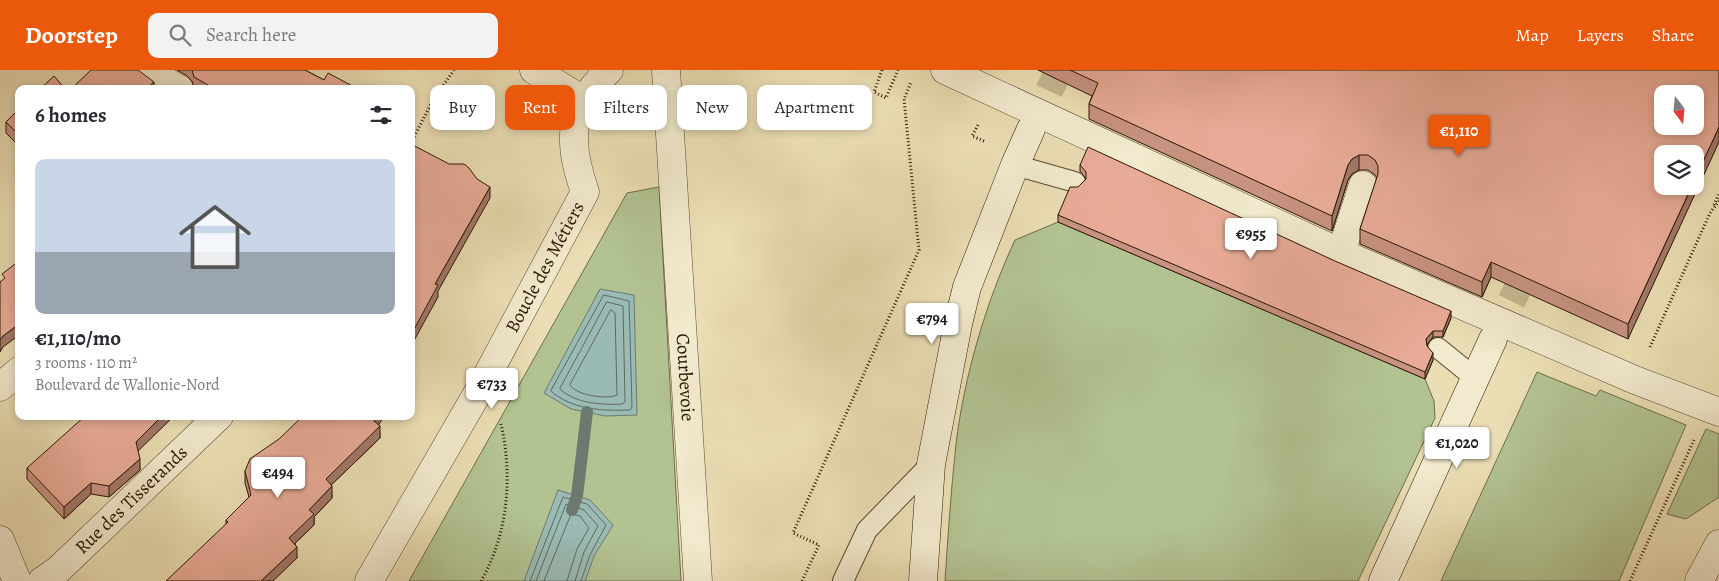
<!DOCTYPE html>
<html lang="en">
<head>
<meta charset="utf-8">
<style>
	:root { --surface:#fff; --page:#f2f2f3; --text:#2b2b33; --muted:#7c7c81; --line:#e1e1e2; --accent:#ea580c }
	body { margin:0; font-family:Alegreya,serif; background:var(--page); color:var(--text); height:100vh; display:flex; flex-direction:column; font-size:19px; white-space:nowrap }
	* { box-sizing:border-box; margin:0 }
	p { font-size:16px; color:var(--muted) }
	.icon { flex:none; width:28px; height:28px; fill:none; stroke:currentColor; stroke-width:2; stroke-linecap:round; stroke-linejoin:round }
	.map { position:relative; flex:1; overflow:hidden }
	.side { position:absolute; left:15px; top:15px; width:400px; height:335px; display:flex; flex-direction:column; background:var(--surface); border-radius:10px; box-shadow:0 2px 8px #0003 }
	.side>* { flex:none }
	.top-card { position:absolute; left:430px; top:15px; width:475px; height:45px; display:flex; gap:10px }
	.needle { width:32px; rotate:164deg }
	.buttons { position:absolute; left:1654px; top:15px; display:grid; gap:10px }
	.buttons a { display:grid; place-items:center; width:50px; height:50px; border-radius:10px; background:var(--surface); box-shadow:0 2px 8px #0003; font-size:25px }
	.price { position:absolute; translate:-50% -42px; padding:0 11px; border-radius:5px; background:#fff; color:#222; font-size:16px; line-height:32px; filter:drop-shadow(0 1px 2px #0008) }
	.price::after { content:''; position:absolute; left:50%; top:30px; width:15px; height:11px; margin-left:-8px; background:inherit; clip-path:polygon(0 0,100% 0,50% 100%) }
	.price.current { background:var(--accent); color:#fff }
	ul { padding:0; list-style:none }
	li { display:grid; align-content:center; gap:10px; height:265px; padding:0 20px }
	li+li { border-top:1px solid var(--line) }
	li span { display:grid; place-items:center; height:155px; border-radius:10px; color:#555 }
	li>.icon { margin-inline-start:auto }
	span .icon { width:90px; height:90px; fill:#fffc; stroke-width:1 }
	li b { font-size:21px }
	h2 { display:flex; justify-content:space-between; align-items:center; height:60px; padding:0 20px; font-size:21px }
	.pill { padding:0 18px; border-radius:10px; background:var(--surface); box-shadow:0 2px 8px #0003; font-size:18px; line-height:45px }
	.pill.current { background:var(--accent); color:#fff }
	header { display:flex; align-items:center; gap:30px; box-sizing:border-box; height:70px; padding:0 25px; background:var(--accent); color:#fff }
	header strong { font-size:24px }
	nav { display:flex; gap:28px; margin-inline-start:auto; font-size:18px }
	.search { width:350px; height:45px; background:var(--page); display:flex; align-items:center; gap:12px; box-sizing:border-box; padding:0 18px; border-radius:10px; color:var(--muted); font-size:19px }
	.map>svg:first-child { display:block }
	.green { fill:#b2c291; stroke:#6e6c4a }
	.water { fill:#9abbb5; stroke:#6d796e }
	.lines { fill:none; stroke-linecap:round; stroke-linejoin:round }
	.shore { stroke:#62685c; stroke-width:1 }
	.stream { stroke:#6d796e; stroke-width:12 }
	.secondary-tunnel { stroke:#c4b691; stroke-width:28; stroke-dasharray:28 14; stroke-linecap:butt }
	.service-casing { stroke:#5a4830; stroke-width:22 }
	.pedestrian-casing { stroke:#5a4830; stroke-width:29 }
	.minor-casing { stroke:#5a4830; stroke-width:29 }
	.secondary-casing { stroke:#2a1604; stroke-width:29 }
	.path { stroke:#2a1604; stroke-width:3; stroke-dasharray:1 2.5; stroke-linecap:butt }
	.service { stroke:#f2eace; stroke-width:20 }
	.pedestrian { stroke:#f2eace; stroke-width:28 }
	.minor { stroke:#f2eace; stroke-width:28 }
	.secondary { stroke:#f2eace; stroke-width:28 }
	.wall { fill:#c89382; stroke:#2a1604 }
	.shaded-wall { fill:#a2786a; stroke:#2a1604 }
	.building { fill:#e8ab97; stroke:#2a1604; fill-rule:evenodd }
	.labels { text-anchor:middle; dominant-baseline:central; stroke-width:5; stroke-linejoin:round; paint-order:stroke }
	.street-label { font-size:19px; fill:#2a1604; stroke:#f2eace }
</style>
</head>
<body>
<header>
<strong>Doorstep</strong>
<div class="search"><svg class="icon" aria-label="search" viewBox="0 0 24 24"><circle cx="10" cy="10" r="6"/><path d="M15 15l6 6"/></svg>Search here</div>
<nav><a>Map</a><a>Layers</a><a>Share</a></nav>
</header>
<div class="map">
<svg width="1719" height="511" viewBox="0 0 1719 511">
	<rect width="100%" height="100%" fill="#ebdeb4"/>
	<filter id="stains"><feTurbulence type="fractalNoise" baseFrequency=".004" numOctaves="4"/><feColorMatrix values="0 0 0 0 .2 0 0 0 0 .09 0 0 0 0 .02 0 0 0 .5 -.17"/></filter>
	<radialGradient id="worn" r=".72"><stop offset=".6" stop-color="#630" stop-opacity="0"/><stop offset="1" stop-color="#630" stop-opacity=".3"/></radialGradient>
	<g class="green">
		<path d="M659,117L681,511H409L627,123Z"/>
		<path d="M1058,152L1425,309L1434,331L1435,348L1358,511H945C948,465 951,420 956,374C964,307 986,232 1015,170Z"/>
		<path d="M1537,302L1596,326L1600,320L1686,355L1619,511H1441Z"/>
		<path d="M1706,359L1719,364V427L1686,449L1667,444Z"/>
	</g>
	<g class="water">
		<path d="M600,219L634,225L637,345L605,346L571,339L544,323Z"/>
		<path d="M558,420L590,430L613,455L594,486L585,511H524Z"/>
	</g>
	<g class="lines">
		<g class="shore">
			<path d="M604,225L629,231L632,337L630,340C603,341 572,340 551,321Z"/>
			<path d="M607,232L623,236L625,331L623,334C602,335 576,334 560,319Z"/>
			<path d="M611,240L615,243L617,325C607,330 575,325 570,315Z"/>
			<path d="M530,511L563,427L587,434L606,455L590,485L581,511"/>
			<path d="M536,511L566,434L584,440L598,456L584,482L575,511"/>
			<path d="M544,511L571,444L580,446L589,458L577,479L567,511"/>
		</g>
		<path class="stream" d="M572,440L577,426L587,342"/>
		<g class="secondary-tunnel">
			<path d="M1031,59L1059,0"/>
			<path d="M1493,269L1534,185"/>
		</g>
		<defs>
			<g id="service">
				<path d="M1015,95L1075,112"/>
				<path d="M1438,278L1475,308"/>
				<path d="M843,511L867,460L931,394"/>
			</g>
			<g id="pedestrian">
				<path id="s1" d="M666,0L698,511"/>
				<path d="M945,0L1341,183L1635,310L1719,342"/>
				<path d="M1341,183L1363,115"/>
			</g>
			<g id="minor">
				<path d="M146,0L179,19"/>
				<path d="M534,0L583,30"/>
				<path d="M0,317L19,301"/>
				<path d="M0,470L17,511"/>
				<path id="s2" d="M42,511L58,500L219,346"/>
				<path id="s3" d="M369,511L481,317L585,122C567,70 568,40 609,0"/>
				<path d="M1699,511L1719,474"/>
			</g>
			<g id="secondary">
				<path d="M923,511L931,394L958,254L967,217L1015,95L1031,59"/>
				<path d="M1383,511L1493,269"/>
			</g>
		</defs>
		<use href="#service" class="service-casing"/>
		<use href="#pedestrian" class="pedestrian-casing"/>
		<use href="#minor" class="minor-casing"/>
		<use href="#secondary" class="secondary-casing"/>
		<g class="path">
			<path d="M882,0L874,22L886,28L898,0"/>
			<path d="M978,55L972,66L986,72"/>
			<path d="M411,73L433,30L454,0"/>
			<path d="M1714,135L1719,124"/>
			<path d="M1650,277L1710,143L1719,131"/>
			<path d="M481,511C508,464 513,407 501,354"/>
			<path d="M802,511L819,475L793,463L919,180L904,29L911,12"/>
			<path d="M1630,511L1694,370"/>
		</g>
		<use href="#service" class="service"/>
		<use href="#pedestrian" class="pedestrian"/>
		<use href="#minor" class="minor"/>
		<use href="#secondary" class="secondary"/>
	</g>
	<g class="wall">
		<path d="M177,0H305L324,10L358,19H196L194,18L192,11L187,6Z"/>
		<path d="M1038,0H1719L1628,269L1491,207L1482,227L1360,174V159L1377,108L1375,105L1368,100H1359L1352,104L1348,110L1332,161L1089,49V34L1092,26Z"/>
		<path d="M19,39V76L6,63V52Z"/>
		<path d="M1080,95L1451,248L1443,267H1433L1427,275L1433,290L1425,309L1058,152V145L1078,117L1086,109L1080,101Z"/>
		<path d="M177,346H196L192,350Z"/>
		<path d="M379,355L380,368L331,415L332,428L314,447V455L295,473L297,488L226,454V450L249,427L245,413V401L279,369Z"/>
		<path d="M138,381L140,400L109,427L91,424L64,449L27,409V398Z"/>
	</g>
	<g class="shaded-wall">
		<path d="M154,12V19H146Z"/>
		<path d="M1719,57V72L1628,269V254L1692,116H1695V109Z"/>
		<path d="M1359,85V100L1352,104L1348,110L1332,161V146L1348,95L1352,89Z"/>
		<path d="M490,117V128L438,221V227L411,276V265L435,214Z"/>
		<path d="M1491,192V207L1482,227V212Z"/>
		<path d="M1451,241V248L1443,267V261Z"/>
		<path d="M19,254V265L3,277L0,282V270L3,266Z"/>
		<path d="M1433,261V267L1426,276V269Z"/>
		<path d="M1433,283V290L1425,309V302Z"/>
		<path d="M162,346H174L136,383V372Z"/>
		<path d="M377,346H384L375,361L380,356V368L326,420V409L374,351Z"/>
		<path d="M140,389V400L109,427V416Z"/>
		<path d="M91,413V424L64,449V437Z"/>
		<path d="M332,416V428L314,447V455L289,479V468L309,440Z"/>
		<path d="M297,477V488L273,511H261Z"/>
	</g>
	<g class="building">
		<path d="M91,0H138L154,12L146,19H71Z"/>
		<path d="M192,0H305L324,10L328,3L358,19H215L194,7Z"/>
		<path d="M1070,0H1719V57L1695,109V84H1662V116H1692L1628,254L1491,192L1482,212L1360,159L1378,104V96L1375,90L1368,85H1359L1352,89L1348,95L1332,146L1089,34L1098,13ZM1662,24H1695V56H1662Z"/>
		<path d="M54,6L65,19H40Z"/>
		<path d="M19,39V65L6,52Z"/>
		<path d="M411,74L449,94H464L469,98L477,109L490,117L435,214L438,215L411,265V128L413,124L411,123Z"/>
		<path d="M1088,77L1335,191L1451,241L1443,261H1433L1426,269L1427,276L1433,283L1425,302L1058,145L1070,117H1078L1086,109V102L1080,95Z"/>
		<path d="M19,191V254L3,266L0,270V212L5,208L2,204Z"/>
		<path d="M85,346H162L136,372L140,389L109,416L91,413L64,437L27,398Z"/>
		<path d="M303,346H377L374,351L380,356L326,409L332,416L309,440L314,444L289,468L297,477L261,511H166L228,452L226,450L251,425L245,401L250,389L279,369Z"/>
	</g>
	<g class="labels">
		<g class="street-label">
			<text stroke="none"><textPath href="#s3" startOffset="360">Boucle des Métiers</textPath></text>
			<text stroke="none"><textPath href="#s1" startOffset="308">Courbevoie</textPath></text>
			<text stroke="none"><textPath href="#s2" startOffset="121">Rue des Tisserands</textPath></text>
		</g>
	</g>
	<rect width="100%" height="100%" filter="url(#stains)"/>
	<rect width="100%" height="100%" fill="url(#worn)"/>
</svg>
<div class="buttons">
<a><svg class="needle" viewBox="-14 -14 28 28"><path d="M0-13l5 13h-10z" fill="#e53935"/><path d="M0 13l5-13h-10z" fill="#7c7c81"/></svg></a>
<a><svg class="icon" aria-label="layers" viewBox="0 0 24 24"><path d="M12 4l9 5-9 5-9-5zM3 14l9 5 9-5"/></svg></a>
</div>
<b class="price current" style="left:1459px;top:87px">€1,110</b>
<b class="price" style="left:1251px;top:190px">€955</b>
<b class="price" style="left:932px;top:275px">€794</b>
<b class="price" style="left:492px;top:340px">€733</b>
<b class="price" style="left:1457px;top:399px">€1,020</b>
<b class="price" style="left:278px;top:429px">€494</b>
<div class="top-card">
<a class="pill">Buy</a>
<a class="pill current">Rent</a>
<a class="pill">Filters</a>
<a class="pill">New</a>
<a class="pill">Apartment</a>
</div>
<section class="side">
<h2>6 homes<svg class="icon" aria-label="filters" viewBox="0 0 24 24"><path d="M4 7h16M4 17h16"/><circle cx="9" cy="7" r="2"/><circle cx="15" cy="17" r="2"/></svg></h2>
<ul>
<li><span style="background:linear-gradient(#c9d6e8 60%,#9aa5b1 0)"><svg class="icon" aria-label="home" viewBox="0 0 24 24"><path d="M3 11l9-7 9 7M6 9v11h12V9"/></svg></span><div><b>€1,110/mo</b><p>3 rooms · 110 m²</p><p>Boulevard de Wallonie-Nord</p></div></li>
</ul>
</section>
</div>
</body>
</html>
